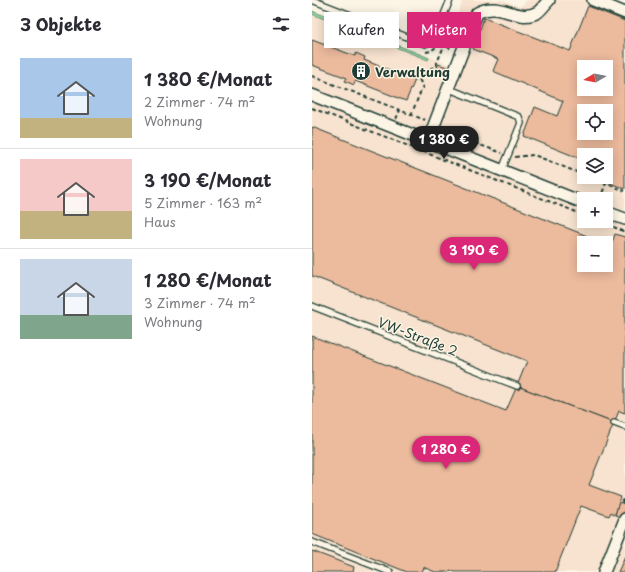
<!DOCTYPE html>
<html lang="de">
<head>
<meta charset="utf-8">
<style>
	:root { --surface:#fff; --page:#f7f7f7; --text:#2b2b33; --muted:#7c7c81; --line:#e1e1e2; --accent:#db2777 }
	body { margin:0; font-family:"Playpen Sans",sans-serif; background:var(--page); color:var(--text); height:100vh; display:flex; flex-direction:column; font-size:15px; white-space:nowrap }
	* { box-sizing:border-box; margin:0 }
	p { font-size:13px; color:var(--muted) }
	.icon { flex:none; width:22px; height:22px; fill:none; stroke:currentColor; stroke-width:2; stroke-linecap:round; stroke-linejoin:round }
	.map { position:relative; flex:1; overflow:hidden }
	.sheet { display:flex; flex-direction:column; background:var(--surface); width:312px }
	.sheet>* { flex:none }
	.top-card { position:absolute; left:12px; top:12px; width:241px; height:36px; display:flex; gap:8px }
	.needle { width:26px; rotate:260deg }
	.controls { position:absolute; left:265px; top:60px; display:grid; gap:8px }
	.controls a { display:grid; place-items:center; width:36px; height:36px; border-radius:0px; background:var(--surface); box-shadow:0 2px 10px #0003; font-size:20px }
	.price { position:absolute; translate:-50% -34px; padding:0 9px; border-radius:14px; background:var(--accent); color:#fff; font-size:13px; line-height:26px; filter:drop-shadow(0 1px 2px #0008) }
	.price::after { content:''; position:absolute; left:50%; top:24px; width:12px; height:9px; margin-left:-6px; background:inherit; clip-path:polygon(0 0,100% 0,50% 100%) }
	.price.current { background:#222; color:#fff }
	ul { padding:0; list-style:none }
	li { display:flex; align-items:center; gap:12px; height:100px; padding:0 20px }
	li+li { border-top:1px solid var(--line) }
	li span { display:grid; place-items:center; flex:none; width:112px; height:80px; border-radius:0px; color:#555 }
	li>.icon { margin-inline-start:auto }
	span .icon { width:48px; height:48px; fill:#fffc; stroke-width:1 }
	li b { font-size:17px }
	h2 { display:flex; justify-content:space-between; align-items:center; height:48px; padding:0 20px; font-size:17px }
	.tag { padding:0 14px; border-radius:0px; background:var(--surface); box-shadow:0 2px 10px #0003; font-size:14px; line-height:36px }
	.tag.current { background:var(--accent); color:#fff }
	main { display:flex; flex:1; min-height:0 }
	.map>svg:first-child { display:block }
	.built { fill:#f7e3cf; fill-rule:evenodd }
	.green { fill:#98deab; stroke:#5c8e70 }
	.building { fill:#ecba9d; stroke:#1f3d34; fill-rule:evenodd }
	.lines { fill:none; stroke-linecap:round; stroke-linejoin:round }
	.lane-casing { stroke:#1f3d34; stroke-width:8 }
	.street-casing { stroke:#1f3d34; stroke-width:14 }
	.path { stroke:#1f3d34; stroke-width:2; stroke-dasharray:4 3; stroke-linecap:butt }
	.lane { stroke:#fcf5e5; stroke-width:5.5 }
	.street { stroke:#fcf5e5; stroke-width:11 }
	.labels { text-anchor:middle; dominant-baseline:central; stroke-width:3; stroke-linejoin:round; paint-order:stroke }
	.poi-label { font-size:13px; font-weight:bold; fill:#1f3d34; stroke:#fcf5e5; text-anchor:start }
	.street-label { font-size:13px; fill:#1f3d34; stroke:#fcf5e5 }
</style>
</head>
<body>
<main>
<section class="sheet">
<h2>3 Objekte<svg class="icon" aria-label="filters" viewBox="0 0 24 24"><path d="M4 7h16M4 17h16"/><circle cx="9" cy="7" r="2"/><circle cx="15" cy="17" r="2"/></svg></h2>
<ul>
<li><span style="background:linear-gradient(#a9c7e8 75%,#c2b280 0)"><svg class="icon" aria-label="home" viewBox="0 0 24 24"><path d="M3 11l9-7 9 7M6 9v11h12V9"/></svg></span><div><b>1 380 €/Monat</b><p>2 Zimmer · 74 m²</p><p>Wohnung</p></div></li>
<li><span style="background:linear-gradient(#f6c9c9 65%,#c2b280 0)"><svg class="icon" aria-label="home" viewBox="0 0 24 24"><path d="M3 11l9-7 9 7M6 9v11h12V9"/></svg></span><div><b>3 190 €/Monat</b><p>5 Zimmer · 163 m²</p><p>Haus</p></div></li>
<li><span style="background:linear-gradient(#c9d6e8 70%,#7fa58c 0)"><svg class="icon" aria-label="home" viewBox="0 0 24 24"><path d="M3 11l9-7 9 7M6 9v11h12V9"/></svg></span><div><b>1 280 €/Monat</b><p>3 Zimmer · 74 m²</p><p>Wohnung</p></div></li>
</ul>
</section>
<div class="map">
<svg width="313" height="572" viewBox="0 0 313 572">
	<rect width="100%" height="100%" fill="#fcf5e5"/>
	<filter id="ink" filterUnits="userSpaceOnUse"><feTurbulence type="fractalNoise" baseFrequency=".025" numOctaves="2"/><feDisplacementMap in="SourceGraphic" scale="8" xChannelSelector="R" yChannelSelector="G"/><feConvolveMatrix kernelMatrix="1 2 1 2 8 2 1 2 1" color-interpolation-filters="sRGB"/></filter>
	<g filter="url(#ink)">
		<path class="built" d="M151,0H191L208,7L216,0H297L313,6V572H0V10L138,65L151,32L140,28ZM272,67H294V89H272ZM272,111H294V133H272ZM272,155H294V177H272ZM272,199H294V221H272ZM272,243H294V265H272Z"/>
		<path class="green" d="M0,11L117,58L116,60L0,14Z"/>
		<g class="building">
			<path d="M276,6L313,21V189L283,177H294V155H272V173L266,170L269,159L212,136L223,107L245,116L251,101L181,71L186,59L161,49L172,18L258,51ZM272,67H294V89H272ZM272,111H294V133H272Z"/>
			<path d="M0,40L43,56L44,53L53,57L52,60L103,80L94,101L43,81L42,85L33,81L35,78L0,65Z"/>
			<path d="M126,64L135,67L133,71L125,68Z"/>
			<path d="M0,127L293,243H272V265H294V243L299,245L303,234L313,237V413L307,411L302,423L205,386L215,361L0,276Z"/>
			<path d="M0,336L194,411L205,386L302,423L277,485L309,497L303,515L299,512L297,516L269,506L243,572H143L138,570L137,572H123L111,567L109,572H95L0,534Z"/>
			<path d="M307,502L313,504V518L303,515Z"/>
			<path d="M0,551L42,567L41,572H0Z"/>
			<path d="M313,556V572H306Z"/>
		</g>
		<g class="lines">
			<defs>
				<g id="lane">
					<path d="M0,0L113,44L122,39L138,0"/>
					<path d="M135,88L207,117L209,123L190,170"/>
					<path d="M0,306L205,386"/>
					<path d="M302,423L313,427"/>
					<path d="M0,542L78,572"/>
				</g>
				<g id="street">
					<path d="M281,0L313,13"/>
					<path d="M0,95L272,203"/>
					<path d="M116,141L165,13C188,0 206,24 226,12C230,9 233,4 237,0"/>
					<path d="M294,212L313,219"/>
					<path d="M292,572L313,519"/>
				</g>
			</defs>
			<use href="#lane" class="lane-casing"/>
			<use href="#street" class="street-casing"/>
			<g class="path">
				<path d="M128,44L140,49"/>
				<path d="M114,52L119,51L124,47"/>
				<path d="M0,76L113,120"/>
				<path d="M106,77L124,65L132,46"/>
				<path d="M0,108L272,215"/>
				<path d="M99,115L111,86L103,73"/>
				<path d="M84,119L88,110"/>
				<path d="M130,131L190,153"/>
				<path d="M203,157L222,155L272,175"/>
				<path d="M278,177L313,191"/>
				<path d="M288,199L294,183"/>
				<path d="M295,224L313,232"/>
				<path d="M310,503L313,497"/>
			</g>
			<use href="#lane" class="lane"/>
			<use href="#street" class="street"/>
		</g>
	</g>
	<defs>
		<symbol id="building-disc" viewBox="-11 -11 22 22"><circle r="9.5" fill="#1f3d34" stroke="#fcf5e5"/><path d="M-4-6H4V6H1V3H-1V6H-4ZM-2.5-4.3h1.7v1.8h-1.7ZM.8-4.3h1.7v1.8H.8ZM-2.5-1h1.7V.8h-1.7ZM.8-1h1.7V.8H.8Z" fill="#fff"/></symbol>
	</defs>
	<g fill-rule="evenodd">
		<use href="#building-disc" x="38" y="60" width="22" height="22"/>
	</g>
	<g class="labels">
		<g class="poi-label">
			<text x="63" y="71">Verwaltung</text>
		</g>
		<g class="street-label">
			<text transform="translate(106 336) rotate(21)">VW-Straße 2</text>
		</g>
	</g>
</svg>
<div class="controls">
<a><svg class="needle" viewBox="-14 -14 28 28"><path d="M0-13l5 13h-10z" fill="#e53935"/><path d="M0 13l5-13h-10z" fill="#7c7c81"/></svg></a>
<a><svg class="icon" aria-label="locate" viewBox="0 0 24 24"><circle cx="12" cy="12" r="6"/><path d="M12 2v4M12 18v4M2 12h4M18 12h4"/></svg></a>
<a><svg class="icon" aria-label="layers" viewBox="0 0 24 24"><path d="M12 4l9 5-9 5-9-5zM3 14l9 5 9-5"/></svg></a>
<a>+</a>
<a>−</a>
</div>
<b class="price current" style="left:132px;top:160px">1 380 €</b>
<b class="price" style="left:162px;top:271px">3 190 €</b>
<b class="price" style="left:134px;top:470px">1 280 €</b>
<div class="top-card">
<a class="tag">Kaufen</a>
<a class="tag current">Mieten</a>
</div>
</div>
</main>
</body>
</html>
